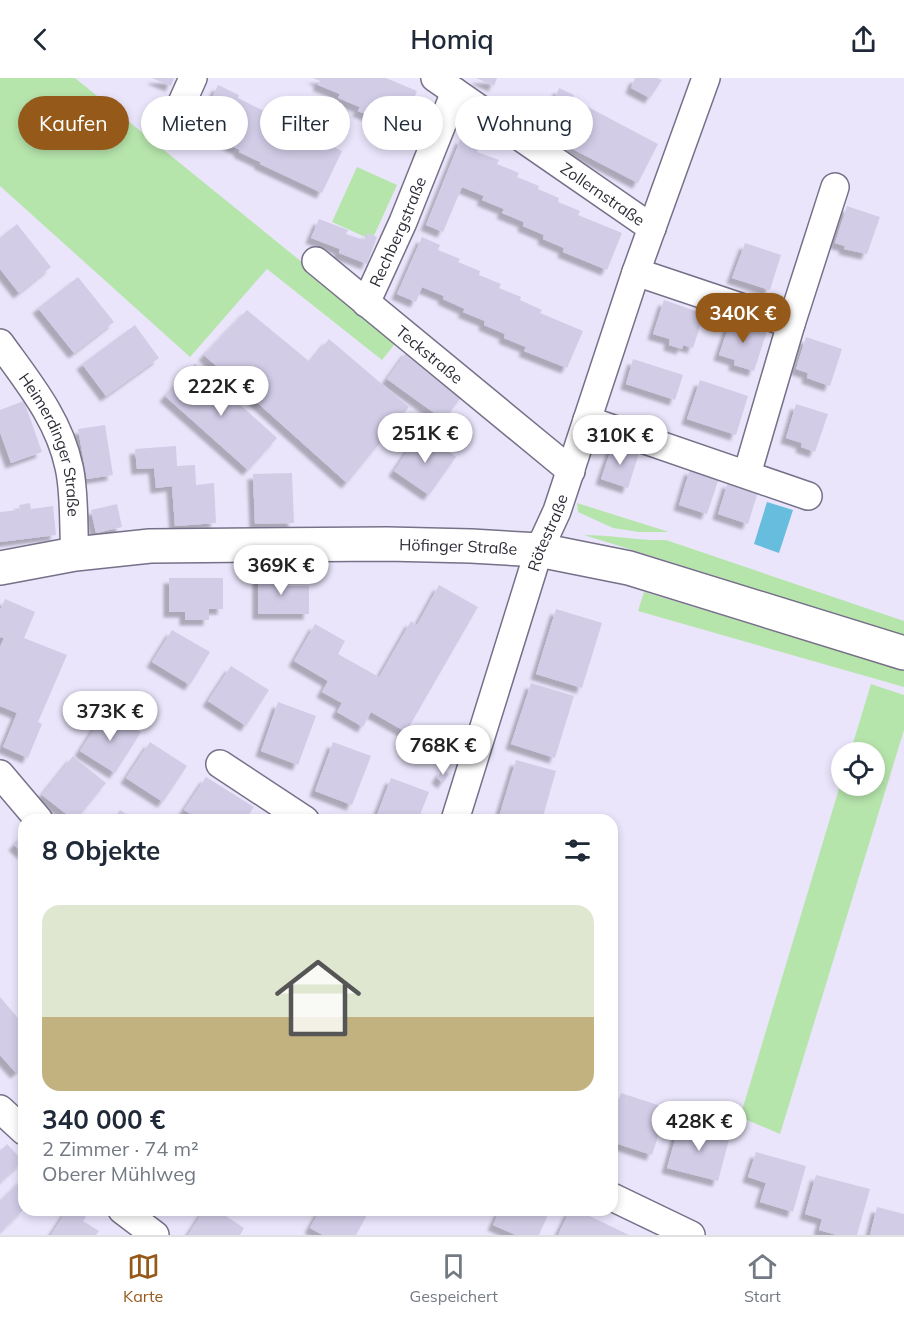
<!DOCTYPE html>
<html lang="de">
<head>
<meta charset="utf-8">
<style>
	:root { --surface:#fff; --page:#f2f2f3; --text:#1f2937; --muted:#747a83; --line:#e0e1e3; --accent:#95591a }
	body { margin:0; font-family:Mulish,sans-serif; background:var(--page); color:var(--text); height:100vh; display:flex; flex-direction:column; font-size:22px; white-space:nowrap }
	* { box-sizing:border-box; margin:0 }
	p { font-size:20px; color:var(--muted) }
	.icon { flex:none; width:33px; height:33px; fill:none; stroke:currentColor; stroke-width:2; stroke-linecap:round; stroke-linejoin:round }
	.map { position:relative; flex:1; overflow:hidden }
	.details { position:absolute; left:18px; top:736px; width:600px; height:402px; display:flex; flex-direction:column; background:var(--surface); border-radius:18px; box-shadow:0 3px 9px #0003 }
	.details>* { flex:none }
	.banner { position:absolute; left:18px; top:18px; width:600px; height:54px; display:flex; gap:12px }
	.buttons { position:absolute; left:831px; top:664px; display:grid; gap:12px }
	.buttons a { display:grid; place-items:center; width:54px; height:54px; border-radius:50%; background:var(--surface); box-shadow:0 3px 9px #0003; font-size:30px }
	.price { position:absolute; translate:-50% -51px; padding:0 14px; border-radius:21px; background:#fff; color:#222; font-size:20px; line-height:39px; filter:drop-shadow(0 2px 3px #0008) }
	.price::after { content:''; position:absolute; left:50%; top:36px; width:18px; height:14px; margin-left:-9px; background:inherit; clip-path:polygon(0 0,100% 0,50% 100%) }
	.price.active { background:var(--accent); color:#fff }
	ul { padding:0; list-style:none }
	li { display:grid; align-content:center; gap:12px; height:318px; padding:0 24px }
	li+li { border-top:2px solid var(--line) }
	li span { display:grid; place-items:center; height:186px; border-radius:18px; color:#555 }
	li>.icon { margin-inline-start:auto }
	span .icon { width:108px; height:108px; fill:#fffc; stroke-width:1 }
	li b { font-size:26px }
	h2 { display:flex; justify-content:space-between; align-items:center; height:72px; padding:0 24px; font-size:26px }
	.pill { padding:0 21px; border-radius:27px; background:var(--surface); box-shadow:0 3px 9px #0003; font-size:21px; line-height:54px }
	.pill.active { background:var(--accent); color:#fff }
	header { display:flex; justify-content:space-between; align-items:center; height:78px; padding:0 24px; background:var(--surface); font-size:27px; font-weight:600 }
	.tabs { display:flex; justify-content:space-around; align-items:center; height:84px; border-top:2px solid var(--line); background:var(--surface); font-size:16px; color:var(--muted) }
	.tabs a { display:grid; justify-items:center; gap:3px }
	.tabs .active { color:var(--accent) }
	.map>svg:first-child { display:block }
	.green { fill:#b6e5ac }
	.water { fill:#66bdde }
	.building { fill:#d2cce7; filter:url(#shadow) }
	.lines { fill:none; stroke-linecap:round; stroke-linejoin:round }
	.street-casing { stroke:#767088; stroke-width:30 }
	.secondary-casing { stroke:#767088; stroke-width:36 }
	.street { stroke:#fff; stroke-width:27 }
	.secondary { stroke:#fff; stroke-width:33 }
	.labels { text-anchor:middle; dominant-baseline:central; stroke-width:6; stroke-linejoin:round; paint-order:stroke }
	.street-label { font-size:16px; fill:#2f2c37; stroke:#fff }
</style>
</head>
<body>
<header><svg class="icon" aria-label="back" viewBox="0 0 24 24"><path d="M15 5l-7 7 7 7"/></svg>Homiq<svg class="icon" aria-label="share" viewBox="0 0 24 24"><path d="M12 15V3M7 8l5-5 5 5M5 13v7h14v-7"/></svg></header>
<div class="map">
<svg width="904" height="1157" viewBox="0 0 904 1157">
	<defs>
		<filter id="shadow"><feDropShadow dx="-5.5" dy="5.5" stdDeviation="1.5" flood-color="#0004"/></filter>
	</defs>
	<rect width="100%" height="100%" fill="#eae5fb"/>
	<g class="green">
		<path d="M0,0H75L398,262L382,282L267,191L190,279L0,108Z"/>
		<path d="M357,89L397,107L372,162L332,144Z"/>
		<path d="M577,425L669,454H639L613,450L578,434Z"/>
		<path d="M584,457C612,457 639,463 666,462L904,543V561L817,538L722,500Z"/>
		<path d="M644,514L904,592V609L638,533Z"/>
		<path d="M871,606L904,617V652L780,1056L740,1039L841,704L842,708H874V675H850Z"/>
	</g>
	<path class="water" d="M767,424L793,432L779,475L754,466Z"/>
	<g class="building">
		<path d="M152,0H174L171,8Z"/>
		<path d="M313,0H386L417,13L402,51L358,33L360,29L338,20L340,16L318,7L320,3Z"/>
		<path d="M476,0H497L494,8Z"/>
		<path d="M635,0H657L662,2L650,20L631,10Z"/>
		<path d="M218,7L239,17L238,20L301,52L300,53L342,73L322,115L260,86V84L239,74L240,72L219,62L220,59L198,50Z"/>
		<path d="M559,10L574,17L559,57L543,51Z"/>
		<path d="M588,29L658,66L638,105L567,68Z"/>
		<path d="M461,60L479,67L477,74L499,82L497,86L519,95L517,99L539,108L538,111L559,120L558,124L580,133L578,137L622,155L607,192L563,174L564,170L543,161L544,157L523,148L524,144L502,135L504,131L482,122L484,118L462,109L443,154L426,147Z"/>
		<path d="M847,128L880,139L867,176L844,171L845,168L835,165Z"/>
		<path d="M319,141L348,152L346,156L364,162L367,155L377,159L367,186L339,175L340,171L311,160Z"/>
		<path d="M17,146L51,189L19,215L0,191V160Z"/>
		<path d="M422,159L440,167L438,172L460,181L458,184L480,193L479,197L501,206L499,210L521,219L520,222L542,232L540,235L583,253L567,290L524,273L526,269L504,260L505,256L484,247L485,243L463,234L465,231L443,221L444,218L422,209L416,224L397,216Z"/>
		<path d="M745,165L781,177L770,212L732,200Z"/>
		<path d="M78,199L114,244L74,275L38,230Z"/>
		<path d="M664,222L704,236L693,270L683,267L682,271L669,267L670,261L653,256Z"/>
		<path d="M247,232L310,284L329,261L409,329L347,405L204,277Z"/>
		<path d="M731,241L767,253L754,293L734,287L735,282L719,277Z"/>
		<path d="M135,247L159,280L106,318L82,286Z"/>
		<path d="M806,259L842,271L830,308L807,300L808,295L796,291Z"/>
		<path d="M408,272L465,314L444,342L387,301Z"/>
		<path d="M633,281L683,297L675,322L626,306Z"/>
		<path d="M195,286L277,360L248,392L165,318Z"/>
		<path d="M700,302L748,318L736,357L687,341Z"/>
		<path d="M24,323L42,374L11,385L0,354V332Z"/>
		<path d="M796,326L828,336L815,374L801,369L802,365L786,360Z"/>
		<path d="M105,347L113,397L87,401L78,351Z"/>
		<path d="M420,354L456,379L429,417L394,393Z"/>
		<path d="M613,366L639,375L628,410L601,401Z"/>
		<path d="M176,368L177,388L195,387L196,407L214,405L216,445L175,448L172,408L156,410L154,390L137,391L135,371Z"/>
		<path d="M690,391L719,400L707,436L679,427Z"/>
		<path d="M292,395L294,445L255,446L253,396Z"/>
		<path d="M728,404L758,414L748,446L718,436Z"/>
		<path d="M30,425L31,431L53,428L56,457L0,464V434L20,432L19,427Z"/>
		<path d="M117,426L122,449L96,455L91,432Z"/>
		<path d="M258,495H282V508H309V536H258Z"/>
		<path d="M169,500H223V531H209V542H185V534H169Z"/>
		<path d="M439,507L478,529L406,654L371,634L363,649L337,634L342,625L322,614L328,603L294,583L315,546L345,563L338,576L379,599L411,543L417,547Z"/>
		<path d="M5,521L35,534L24,560L67,577L38,644L42,646L28,680L3,669L17,635L0,628V569L4,560L0,559V532Z"/>
		<path d="M556,531L602,545L582,610L536,596Z"/>
		<path d="M172,552L210,574L190,607L152,584Z"/>
		<path d="M231,588L269,612L246,648L208,623Z"/>
		<path d="M531,605L574,618L555,680L511,666Z"/>
		<path d="M278,624L316,638L298,687L261,673Z"/>
		<path d="M106,632L141,654L115,695L80,673Z"/>
		<path d="M150,664L187,688L163,724L126,700Z"/>
		<path d="M333,664L371,678L352,727L315,713Z"/>
		<path d="M73,678L106,705L76,742H74L42,717Z"/>
		<path d="M516,682L556,693L542,742H498Z"/>
		<path d="M442,692L449,696L443,705L437,700Z"/>
		<path d="M206,699L254,729L245,742H201L184,732Z"/>
		<path d="M391,700L429,714L418,742H375Z"/>
		<path d="M120,732L135,742H113Z"/>
		<path d="M24,756V776L14,767Z"/>
		<path d="M0,919L24,947V988L16,995L0,977Z"/>
		<path d="M621,1015L667,1030L652,1077L612,1064V1043Z"/>
		<path d="M680,1044L730,1058L718,1103L667,1090Z"/>
		<path d="M7,1066L23,1083L0,1104V1073Z"/>
		<path d="M756,1074L806,1088L793,1134L760,1124L766,1105L748,1099Z"/>
		<path d="M816,1097L870,1111L857,1157H837L819,1152L822,1141L805,1136Z"/>
		<path d="M24,1100V1131L0,1154V1123Z"/>
		<path d="M877,1129L904,1136V1157H870Z"/>
		<path d="M67,1132H76L86,1139L83,1143L99,1153L96,1157H51Z"/>
		<path d="M204,1132H217L244,1150L240,1157H188Z"/>
		<path d="M320,1132H360L367,1137L356,1157H323L310,1150Z"/>
		<path d="M500,1132H550L539,1157H516L493,1147Z"/>
		<path d="M570,1132H577L629,1157H558Z"/>
	</g>
	<g class="lines">
		<defs>
			<g id="street">
				<path id="s1" d="M435,0L652,150"/>
				<path d="M172,47L193,0"/>
				<path id="s2" d="M316,183L571,393"/>
				<path d="M636,194L791,246"/>
				<path id="s3" d="M366,225L403,144L455,14"/>
				<path id="s4" d="M0,265C28,304 59,341 69,389C75,414 73,450 75,476"/>
				<path d="M587,342L808,418"/>
				<path d="M747,396L791,246L835,109"/>
				<path d="M220,686L305,742"/>
				<path d="M0,696L39,742"/>
				<path id="s5" d="M455,742L539,472L557,433L636,194L706,0"/>
				<path d="M0,1031L24,1053"/>
				<path d="M612,1119L691,1157"/>
				<path d="M122,1132L155,1157"/>
			</g>
			<g id="secondary">
				<path id="s6" d="M0,490L75,476L150,468L387,466L471,468L539,472L629,490L904,575"/>
			</g>
		</defs>
		<use href="#street" class="street-casing"/>
		<use href="#secondary" class="secondary-casing"/>
		<use href="#street" class="street"/>
		<use href="#secondary" class="secondary"/>
	</g>
	<g class="labels">
		<g class="street-label">
			<text stroke="none"><textPath href="#s1" startOffset="204">Zollernstraße</textPath></text>
			<text stroke="none"><textPath href="#s3" startOffset="78">Rechbergstraße</textPath></text>
			<text stroke="none"><textPath href="#s2" startOffset="147">Teckstraße</textPath></text>
			<text stroke="none"><textPath href="#s4" startOffset="116">Heimerdinger Straße</textPath></text>
			<text stroke="none"><textPath href="#s5" startOffset="302">Rötestraße</textPath></text>
			<text stroke="none"><textPath href="#s6" startOffset="460">Höfinger Straße</textPath></text>
		</g>
	</g>
</svg>
<div class="buttons">
<a><svg class="icon" aria-label="locate" viewBox="0 0 24 24"><circle cx="12" cy="12" r="6"/><path d="M12 2v4M12 18v4M2 12h4M18 12h4"/></svg></a>
</div>
<b class="price active" style="left:743px;top:266px">340K €</b>
<b class="price" style="left:221px;top:339px">222K €</b>
<b class="price" style="left:425px;top:386px">251K €</b>
<b class="price" style="left:620px;top:388px">310K €</b>
<b class="price" style="left:281px;top:518px">369K €</b>
<b class="price" style="left:110px;top:664px">373K €</b>
<b class="price" style="left:443px;top:698px">768K €</b>
<b class="price" style="left:699px;top:1074px">428K €</b>
<div class="banner">
<a class="pill active">Kaufen</a>
<a class="pill">Mieten</a>
<a class="pill">Filter</a>
<a class="pill">Neu</a>
<a class="pill">Wohnung</a>
</div>
<section class="details">
<h2>8 Objekte<svg class="icon" aria-label="filters" viewBox="0 0 24 24"><path d="M4 7h16M4 17h16"/><circle cx="9" cy="7" r="2"/><circle cx="15" cy="17" r="2"/></svg></h2>
<ul>
<li><span style="background:linear-gradient(#dfe7d0 60%,#c2b280 0)"><svg class="icon" aria-label="home" viewBox="0 0 24 24"><path d="M3 11l9-7 9 7M6 9v11h12V9"/></svg></span><div><b>340 000 €</b><p>2 Zimmer · 74 m²</p><p>Oberer Mühlweg</p></div></li>
</ul>
</section>
</div>
<nav class="tabs">
<a class="active"><svg class="icon" aria-label="map" viewBox="0 0 24 24"><path d="M3 6l6-2 6 2 6-2v14l-6 2-6-2-6 2zM9 4v14M15 6v14"/></svg>Karte</a>
<a><svg class="icon" aria-label="saved" viewBox="0 0 24 24"><path d="M7 4h10v16l-5-4-5 4z"/></svg>Gespeichert</a>
<a><svg class="icon" aria-label="home" viewBox="0 0 24 24"><path d="M3 11l9-7 9 7M6 9v11h12V9"/></svg>Start</a>
</nav>
</body>
</html>
